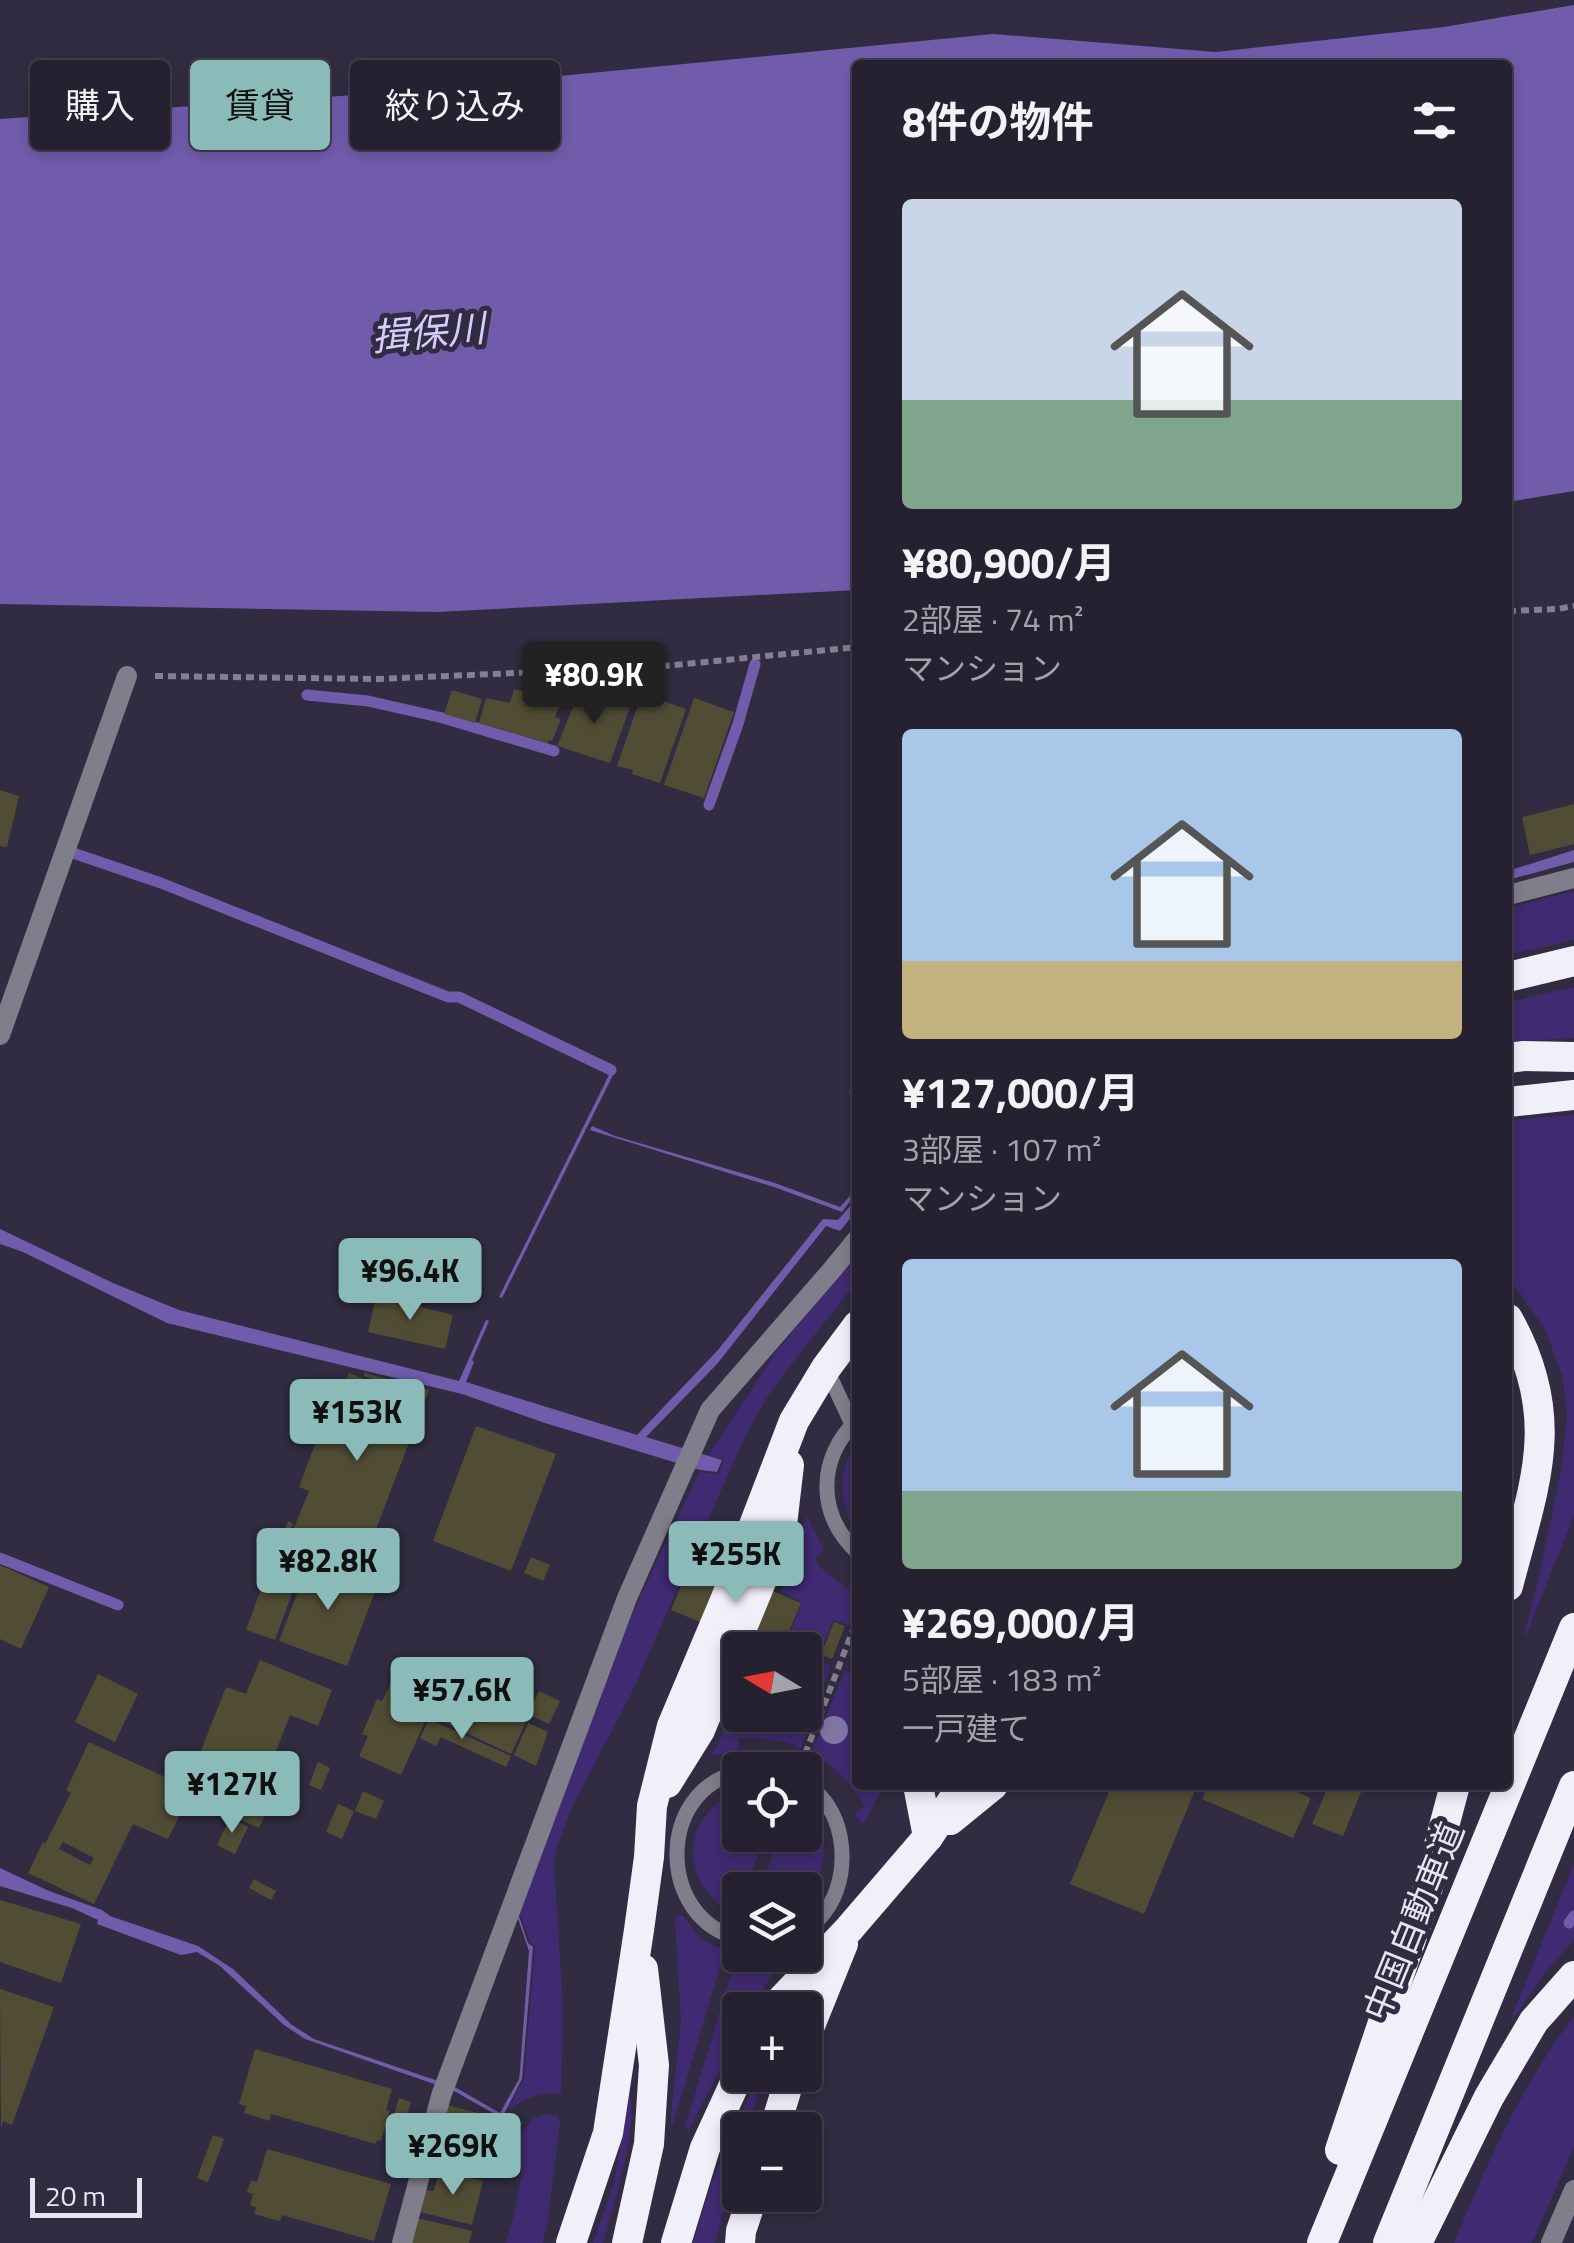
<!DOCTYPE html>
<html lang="ja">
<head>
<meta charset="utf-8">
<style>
	:root { --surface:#252131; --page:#2d2939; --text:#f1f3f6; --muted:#a3a3ab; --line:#423e4d; --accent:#8bbbb9 }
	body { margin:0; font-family:"Titillium Web","Noto Sans JP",sans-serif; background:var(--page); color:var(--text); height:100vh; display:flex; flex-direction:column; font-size:38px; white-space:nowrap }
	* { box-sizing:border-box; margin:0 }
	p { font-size:32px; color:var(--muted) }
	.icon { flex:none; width:55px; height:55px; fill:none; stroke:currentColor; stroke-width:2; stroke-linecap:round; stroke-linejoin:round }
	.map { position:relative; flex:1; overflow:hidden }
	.drawer { position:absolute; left:852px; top:60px; width:660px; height:1730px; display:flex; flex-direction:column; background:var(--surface); border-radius:10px; box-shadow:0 5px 15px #0003,0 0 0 2px var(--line) }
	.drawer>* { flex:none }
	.hud { position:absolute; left:30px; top:60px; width:672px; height:90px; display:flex; gap:20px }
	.needle { width:65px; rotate:280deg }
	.buttons { position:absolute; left:722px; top:1632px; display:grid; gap:20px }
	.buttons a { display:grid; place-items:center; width:100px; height:100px; border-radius:10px; background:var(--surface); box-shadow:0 5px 15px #0003,0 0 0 2px var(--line); font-size:50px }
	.scale { position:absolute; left:30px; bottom:25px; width:112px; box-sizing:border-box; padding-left:10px; border:5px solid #e7e4f2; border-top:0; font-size:28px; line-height:35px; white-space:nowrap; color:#e7e4f2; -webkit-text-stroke:8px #312c41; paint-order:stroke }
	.price { position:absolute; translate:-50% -85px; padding:0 22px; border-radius:10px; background:var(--accent); color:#111; font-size:32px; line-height:65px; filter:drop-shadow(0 2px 5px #0008) }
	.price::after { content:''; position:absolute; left:50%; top:60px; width:30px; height:22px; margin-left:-15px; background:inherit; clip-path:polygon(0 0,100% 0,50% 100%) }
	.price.active { background:#222; color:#fff }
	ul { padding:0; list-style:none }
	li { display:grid; align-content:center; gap:20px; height:530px; padding:0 50px }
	li span { display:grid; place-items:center; height:310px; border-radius:10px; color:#555 }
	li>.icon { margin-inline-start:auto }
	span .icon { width:180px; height:180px; fill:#fffc; stroke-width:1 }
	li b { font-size:42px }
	h2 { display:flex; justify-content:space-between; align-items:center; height:120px; padding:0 50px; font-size:42px }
	.tag { padding:0 35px; border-radius:10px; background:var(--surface); box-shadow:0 5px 15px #0003,0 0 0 2px var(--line); font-size:35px; line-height:90px }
	.tag.active { background:var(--accent); color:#111 }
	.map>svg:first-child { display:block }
	.green { fill:#402a71 }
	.water { fill:#715cac }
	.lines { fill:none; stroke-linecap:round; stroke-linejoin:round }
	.stream { stroke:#715cac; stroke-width:11 }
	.building { fill:#514d35; fill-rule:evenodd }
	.path { stroke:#848092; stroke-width:6; stroke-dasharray:8 5; stroke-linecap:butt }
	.lane { stroke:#807e8a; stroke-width:15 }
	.street { stroke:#807e8a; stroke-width:20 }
	.highway { stroke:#f1effa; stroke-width:30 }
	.tree { fill:#8177a5 }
	.labels { text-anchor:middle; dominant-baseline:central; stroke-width:10; stroke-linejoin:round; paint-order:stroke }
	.street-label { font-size:35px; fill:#e7e4f2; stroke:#312c41 }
	.water-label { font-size:38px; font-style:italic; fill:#d6cdfa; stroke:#312c41 }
</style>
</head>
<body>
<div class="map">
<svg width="1574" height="2243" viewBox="0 0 1574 2243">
	<rect width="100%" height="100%" fill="#312c41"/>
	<g class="green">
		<path d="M1574,891V940L1508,955V908Z"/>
		<path d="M1574,987V1038L1508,1042V1002Z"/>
		<path d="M1574,1115V1516L1526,1635L1524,1636L1539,1577L1562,1465L1567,1415L1563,1379L1545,1329L1508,1277V1120Z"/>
		<path d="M857,1253V1281L788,1369L766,1399L746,1434L632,1692L573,1805L556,1849L554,1864L563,2008L561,2094C541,2089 524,2100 507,2111L524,2079L535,1946L530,1942L519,1911L633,1612L699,1472L718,1474L724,1459L708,1456L778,1349Z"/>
		<path d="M857,1444V1534C840,1506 835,1471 857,1444Z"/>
		<path d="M807,1516L824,1550L815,1558L821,1568L857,1597L848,1625L833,1620L820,1654L787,1641L802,1602L781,1591L788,1570L787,1559Z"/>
		<path d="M805,1655L831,1666L801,1748C781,1739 760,1737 738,1738V1752L710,1756L716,1748L740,1693V1715H805Z"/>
		<path d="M845,1671L857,1676L858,1785H884L866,1820L862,1824L854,1814L865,1806C850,1783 835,1766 811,1753Z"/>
		<path d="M740,1790V1835H765L745,1890H740V1904L736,1915C677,1885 679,1815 740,1790Z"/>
		<path d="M805,1806C832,1834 828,1870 805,1899V1890H760L780,1835H805Z"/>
		<path d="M1574,1864V1940L1544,1974L1512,2021L1513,2013Z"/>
		<path d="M679,1915L683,1916L700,1938L725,1951L673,2124L670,2123L681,2022L675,1920Z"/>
		<path d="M737,1954L782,1955L752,2010H740V2031L689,2129L685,2127Z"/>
		<path d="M1574,2016V2147L1532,2243H1454C1487,2163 1521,2086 1574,2016Z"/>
		<path d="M758,2075H764L746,2130H740V2149L715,2243H693L712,2182Z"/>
		<path d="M629,2092C640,2124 613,2207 603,2243H593L614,2183Z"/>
		<path d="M545,2114L558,2116L560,2122L548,2219L543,2243H506L515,2211L521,2176V2133L533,2118Z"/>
	</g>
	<g class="water">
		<path d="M1574,5V491L1508,502V65H858L857,590L437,612L0,604V119L385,93L993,34L1216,52L1444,27Z"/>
		<path d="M1574,850V862L1508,880V871Z"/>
		<path d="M610,1073H614L502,1298L499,1297Z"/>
		<path d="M592,1126L615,1136L775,1183L840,1207L857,1188V1192L842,1212L774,1187L590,1130Z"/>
		<path d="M858,1197L857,1210L840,1231L826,1226L717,1364L646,1437L722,1460L717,1472L700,1470L545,1423L462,1394L167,1323L23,1252L0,1244V1229L113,1283L179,1310L459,1381L486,1320L489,1321L472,1360L474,1362L466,1382L637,1435L718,1350L823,1219L838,1220Z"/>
		<path d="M0,1868L49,1891L102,1910L110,1916L198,1946L233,1969L292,2025L314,2039L453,2086L500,2113L519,2079L520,2070L529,1951L516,1913H518L528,1943L533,1947L522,2079L502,2118L454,2091L305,2039L284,2025L220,1966L197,1952L181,1955L97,1924L98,1920L72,1908L0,1886Z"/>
	</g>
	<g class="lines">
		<g class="stream">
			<path d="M307,695L368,701L443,718L554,751"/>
			<path d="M709,805L738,724L755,664"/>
			<path d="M73,853L161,883L448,997H459L611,1070"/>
			<path d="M0,1558L118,1605"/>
			<path d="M1569,1923L1574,1916"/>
		</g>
	</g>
	<g class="building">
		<path d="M531,688L563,697L555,717L561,719L552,741L549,740L548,743L479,723L486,698L510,703L514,689L529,693Z"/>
		<path d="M452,690L482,699L475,723L444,714Z"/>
		<path d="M580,690L630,707L610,763L557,746Z"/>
		<path d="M694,698L734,712L704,798L664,785Z"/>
		<path d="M640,699L656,706L657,699L686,709L660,783L632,774L633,770L617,766Z"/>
		<path d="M0,790L19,796L7,847L0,846Z"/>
		<path d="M1574,804V844L1530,855L1522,817Z"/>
		<path d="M856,1058L858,1059V1095L849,1094Z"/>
		<path d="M376,1296L453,1315L445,1349L368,1332Z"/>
		<path d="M349,1373L424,1403L366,1556L294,1528L309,1491L299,1487L324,1420L332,1422Z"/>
		<path d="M364,1373L429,1390L426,1399L364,1376Z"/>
		<path d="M476,1426L556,1454L511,1571L433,1541Z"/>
		<path d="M288,1521L293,1524L291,1529L306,1535L296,1557L275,1550Z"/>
		<path d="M318,1539L347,1551L341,1567L312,1556Z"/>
		<path d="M531,1557L550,1565L543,1581L524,1573Z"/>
		<path d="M693,1557L801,1603L781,1650H769L671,1610Z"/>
		<path d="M310,1560L377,1586L347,1666L279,1641Z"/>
		<path d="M0,1565L49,1587L21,1649L0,1639Z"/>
		<path d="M265,1578L294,1588L275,1640L246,1630Z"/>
		<path d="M834,1622L845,1626L832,1659L821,1655Z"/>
		<path d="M260,1660L332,1690L318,1726L290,1715L263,1785L252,1779L246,1794L213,1781L218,1768L198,1758L226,1687L246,1694Z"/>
		<path d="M400,1665L442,1684L401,1775L359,1756L368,1736L362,1734L377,1699L382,1701Z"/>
		<path d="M98,1674L138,1694L115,1742L75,1722Z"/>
		<path d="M444,1685L526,1722L511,1754L430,1716Z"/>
		<path d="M539,1691L560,1701L549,1724L528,1714Z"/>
		<path d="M429,1719L511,1756L506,1767L441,1737L436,1746L420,1738Z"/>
		<path d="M528,1723L548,1732L536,1766L514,1755Z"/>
		<path d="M89,1742L180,1784L170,1805L182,1811L168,1839L133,1824L94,1904L28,1873L43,1842L45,1844L71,1793L66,1790ZM63,1842L94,1858L90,1865L59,1849Z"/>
		<path d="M185,1761L202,1767L198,1780L181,1774Z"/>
		<path d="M318,1762L330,1768L321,1790L309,1785Z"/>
		<path d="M1112,1785H1197L1144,1914L1070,1884Z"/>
		<path d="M1208,1785H1280L1311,1798L1293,1838L1202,1799Z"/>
		<path d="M1329,1785H1364L1343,1836L1312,1824Z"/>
		<path d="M363,1791L384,1801L376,1819L355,1811Z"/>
		<path d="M221,1795L265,1815L259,1828L214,1808Z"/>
		<path d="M338,1804L354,1811L342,1839L326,1832Z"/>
		<path d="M230,1818L248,1827L235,1854L217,1845Z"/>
		<path d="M254,1879L276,1891L271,1900L249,1888Z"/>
		<path d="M0,1900L81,1924L61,1983L0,1962Z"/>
		<path d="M0,1989L54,2007L12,2125L3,2121L1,2128Z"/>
		<path d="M255,2049L392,2089L386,2110L390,2111L381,2141L377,2140L376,2144L271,2114L270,2121L244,2113L246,2106L239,2104Z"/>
		<path d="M399,2098L411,2102L399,2145L386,2141Z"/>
		<path d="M447,2105L486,2115L481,2135L488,2137L478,2173L432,2163Z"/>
		<path d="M213,2135L224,2139L208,2182L197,2178Z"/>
		<path d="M267,2149L391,2184L374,2241L282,2215L280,2221L254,2214L256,2207L250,2205L253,2194L247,2192L251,2180L257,2182Z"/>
		<path d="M439,2171L483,2181L472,2225L420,2212L425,2190L434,2191Z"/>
		<path d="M417,2218L472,2231L469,2243H410Z"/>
	</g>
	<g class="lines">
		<g class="path">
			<path d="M1508,611L1557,609L1574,606"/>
			<path d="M155,676L378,679L654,667L858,647"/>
			<path d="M805,1754L858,1617"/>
		</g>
		<g class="lane">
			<path d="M826,1368L852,1424L853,1423"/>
			<path d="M858,1419C817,1458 816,1514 858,1553"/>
			<path d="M749,1770H767"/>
			<path d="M740,1772C654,1790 658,1922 740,1938"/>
			<path d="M805,1783C813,1789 823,1797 828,1806C852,1842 846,1907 805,1929"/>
		</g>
		<g class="street">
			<path d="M1508,895L1574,878"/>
			<path d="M0,1035L127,676"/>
			<path d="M402,2243L441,2096L627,1598L710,1410L831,1271L858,1238"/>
			<path d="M1551,2243L1574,2190"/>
		</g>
		<g class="highway">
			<path d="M1508,977L1574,961"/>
			<path d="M1508,1058L1524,1056L1574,1057"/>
			<path d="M1508,1102L1574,1095"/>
			<path d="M1508,1319C1564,1419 1534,1485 1508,1586"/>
			<path d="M667,1783L700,1730L781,1533L789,1465"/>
			<path d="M918,1785L928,1837"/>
			<path d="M950,1820L993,1785"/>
			<path d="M772,2010L849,1929L928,1837L963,1785"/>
			<path d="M805,2038L843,1944"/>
			<path d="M774,2130L791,2075"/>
			<path d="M1340,2150L1425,1898L1455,1785"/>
			<path d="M571,2243L608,2133L639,1930L649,1857L652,1806L672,1726L726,1598L794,1421L826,1368L858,1325"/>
			<path d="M627,2243L649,2144L654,2065L643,1969"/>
			<path d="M676,2243L705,2148L740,2072"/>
			<path d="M740,2243L741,2231L753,2195"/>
			<path d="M1322,2243L1574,1628"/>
			<path d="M1388,2243L1574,1786"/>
			<path d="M1417,2243L1489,2097L1534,2021L1574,1976"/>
		</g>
	</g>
	<circle class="tree" cx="834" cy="1730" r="14"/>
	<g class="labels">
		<g class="street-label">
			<text transform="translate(1413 1921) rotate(-68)">中国自動車道</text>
		</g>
		<g class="water-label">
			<text transform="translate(428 332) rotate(-5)">揖保川</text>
		</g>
	</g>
</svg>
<div class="buttons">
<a><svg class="needle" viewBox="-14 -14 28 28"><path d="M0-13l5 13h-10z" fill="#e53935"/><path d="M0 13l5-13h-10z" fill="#a3a3ab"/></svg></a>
<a><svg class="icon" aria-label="locate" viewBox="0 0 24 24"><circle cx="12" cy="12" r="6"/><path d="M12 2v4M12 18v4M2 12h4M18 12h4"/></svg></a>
<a><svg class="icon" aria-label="layers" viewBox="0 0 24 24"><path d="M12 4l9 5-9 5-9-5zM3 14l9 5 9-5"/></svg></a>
<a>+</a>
<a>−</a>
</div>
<div class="scale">20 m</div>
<b class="price active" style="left:594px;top:727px">¥80.9K</b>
<b class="price" style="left:410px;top:1323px">¥96.4K</b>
<b class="price" style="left:357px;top:1464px">¥153K</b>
<b class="price" style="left:736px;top:1606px">¥255K</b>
<b class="price" style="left:328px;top:1613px">¥82.8K</b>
<b class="price" style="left:462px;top:1742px">¥57.6K</b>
<b class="price" style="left:232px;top:1836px">¥127K</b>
<b class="price" style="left:453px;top:2198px">¥269K</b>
<div class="hud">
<a class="tag">購入</a>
<a class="tag active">賃貸</a>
<a class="tag">絞り込み</a>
</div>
<section class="drawer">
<h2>8件の物件<svg class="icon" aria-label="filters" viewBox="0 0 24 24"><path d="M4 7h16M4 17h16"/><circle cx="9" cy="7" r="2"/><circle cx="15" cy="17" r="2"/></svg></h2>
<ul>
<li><span style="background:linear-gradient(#c9d6e8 65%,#7fa58c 0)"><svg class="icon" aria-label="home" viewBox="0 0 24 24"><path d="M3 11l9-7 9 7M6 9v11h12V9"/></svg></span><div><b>¥80,900/月</b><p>2部屋 · 74 m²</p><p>マンション</p></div></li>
<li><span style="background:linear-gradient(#a9c7e8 75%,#c2b280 0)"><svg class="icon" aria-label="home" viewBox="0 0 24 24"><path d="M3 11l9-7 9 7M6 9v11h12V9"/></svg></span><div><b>¥127,000/月</b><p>3部屋 · 107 m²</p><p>マンション</p></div></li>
<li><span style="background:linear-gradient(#a9c7e8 75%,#7fa58c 0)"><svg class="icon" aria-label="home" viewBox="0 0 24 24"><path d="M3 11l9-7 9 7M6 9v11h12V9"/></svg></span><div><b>¥269,000/月</b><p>5部屋 · 183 m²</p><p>一戸建て</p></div></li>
</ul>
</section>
</div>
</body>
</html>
